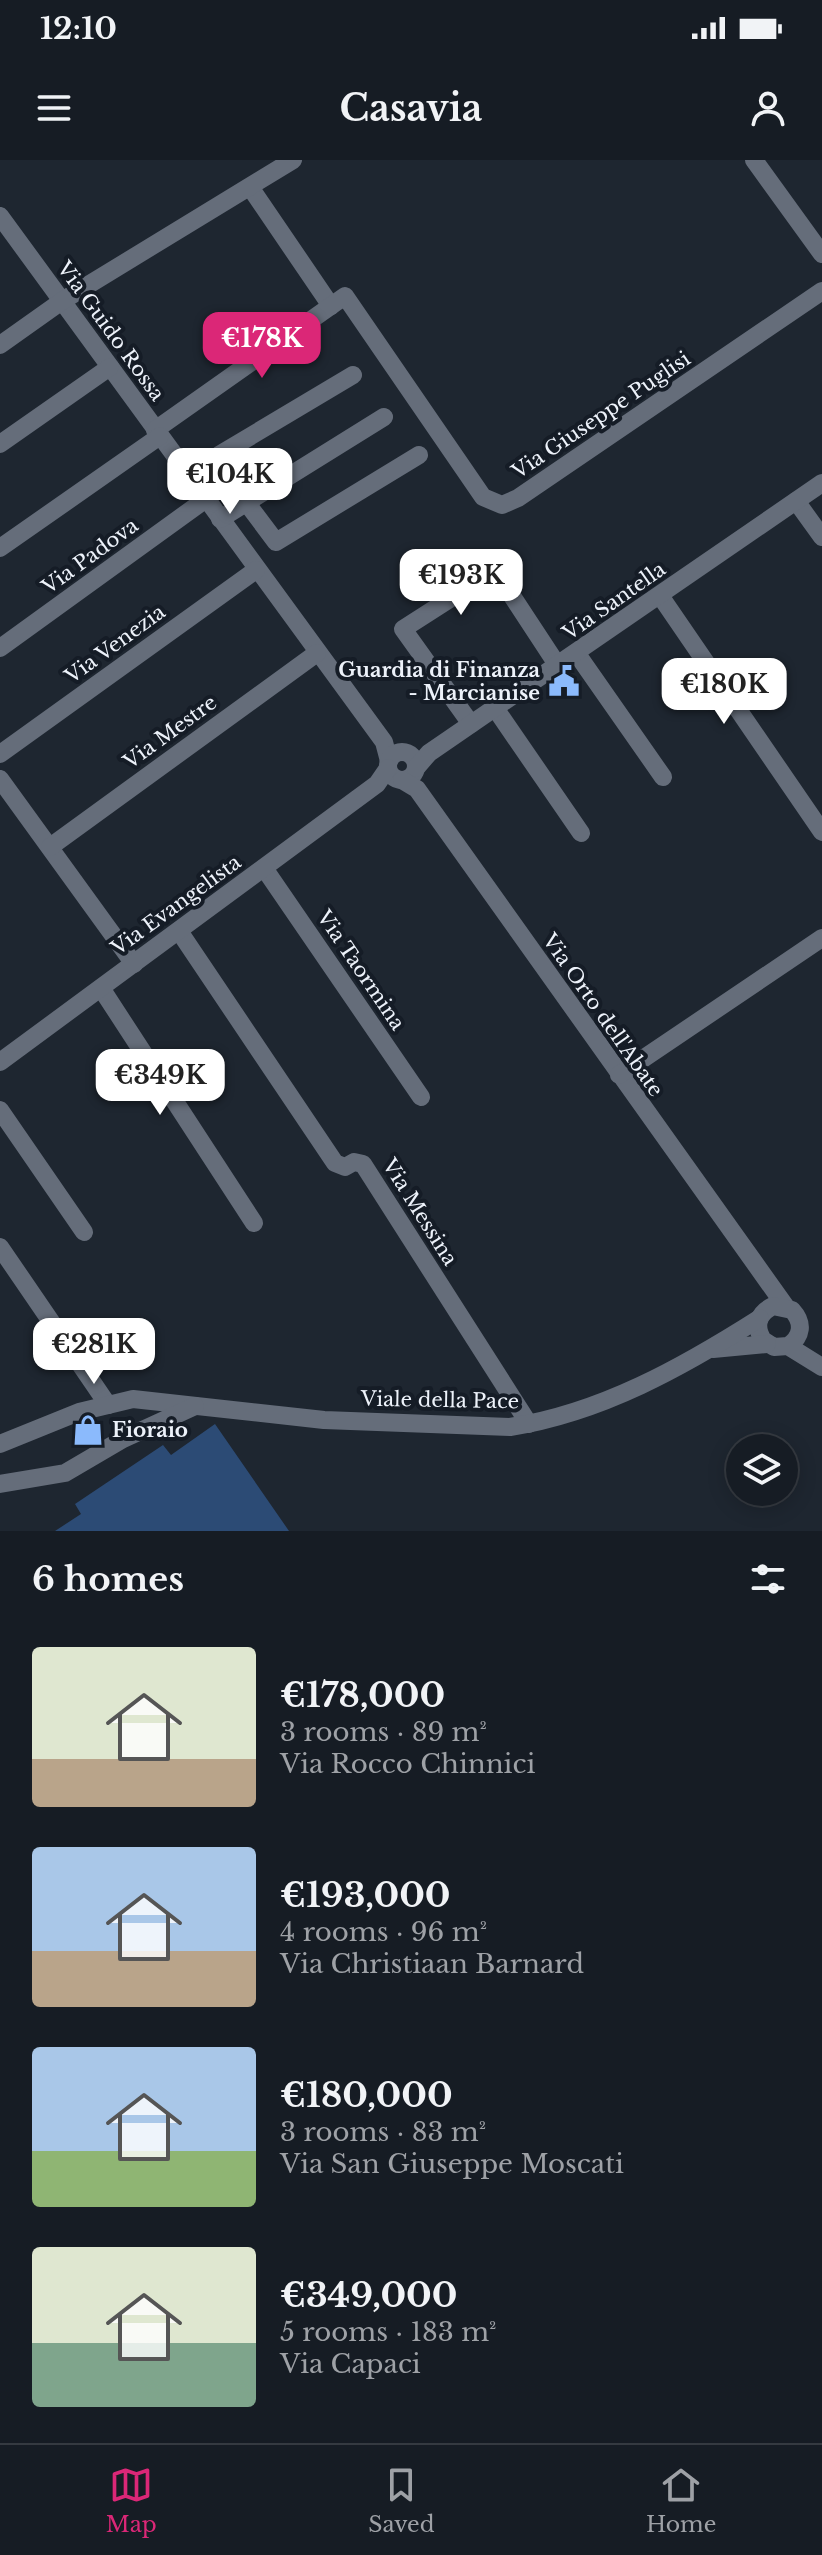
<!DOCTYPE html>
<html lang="en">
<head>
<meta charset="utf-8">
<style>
	:root { --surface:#161c24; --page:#232931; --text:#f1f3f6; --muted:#9ea1a6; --line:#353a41; --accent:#db2777 }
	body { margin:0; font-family:"Libre Baskerville",serif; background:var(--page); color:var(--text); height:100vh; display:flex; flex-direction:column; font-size:30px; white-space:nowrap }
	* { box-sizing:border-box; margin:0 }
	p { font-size:26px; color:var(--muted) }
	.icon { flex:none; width:44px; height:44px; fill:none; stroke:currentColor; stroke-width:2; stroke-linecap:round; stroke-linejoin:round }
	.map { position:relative; height:1371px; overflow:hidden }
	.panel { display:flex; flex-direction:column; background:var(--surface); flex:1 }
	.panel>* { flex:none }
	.tools { position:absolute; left:726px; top:1274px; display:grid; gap:16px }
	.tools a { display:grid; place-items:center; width:72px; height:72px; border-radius:50%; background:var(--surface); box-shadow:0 4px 20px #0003,0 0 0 2px var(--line); font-size:40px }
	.price { position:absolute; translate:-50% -68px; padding:0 18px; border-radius:16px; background:#fff; color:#222; font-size:26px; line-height:52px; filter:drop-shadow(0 2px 4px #0008) }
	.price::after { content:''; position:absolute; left:50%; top:48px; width:24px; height:18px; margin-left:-12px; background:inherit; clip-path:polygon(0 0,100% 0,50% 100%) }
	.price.active { background:var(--accent); color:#fff }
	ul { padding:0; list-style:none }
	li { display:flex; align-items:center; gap:24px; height:200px; padding:0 32px }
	li span { display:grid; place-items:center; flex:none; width:224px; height:160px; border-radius:8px; color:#555 }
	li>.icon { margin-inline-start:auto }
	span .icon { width:96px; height:96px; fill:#fffc; stroke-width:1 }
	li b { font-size:34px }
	h2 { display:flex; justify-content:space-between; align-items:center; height:96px; padding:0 32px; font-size:34px }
	.status { display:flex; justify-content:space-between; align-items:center; height:56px; padding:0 40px; background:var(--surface); direction:ltr }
	.status svg { height:22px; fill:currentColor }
	header { display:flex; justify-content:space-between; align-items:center; height:104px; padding:0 32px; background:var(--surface); font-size:36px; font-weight:700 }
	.tab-bar { display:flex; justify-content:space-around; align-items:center; height:112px; border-top:2px solid var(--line); background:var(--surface); font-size:22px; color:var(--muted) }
	.tab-bar a { display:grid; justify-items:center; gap:4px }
	.tab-bar .active { color:var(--accent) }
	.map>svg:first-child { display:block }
	.green { fill:#2c4b75 }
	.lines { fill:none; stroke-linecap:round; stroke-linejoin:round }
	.minor { stroke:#656d7a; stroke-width:18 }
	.labels { text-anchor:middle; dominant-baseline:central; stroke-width:8; stroke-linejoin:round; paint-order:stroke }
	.street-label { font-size:20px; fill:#edf2fa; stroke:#151c26 }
	.poi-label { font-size:20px; font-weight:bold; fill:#edf2fa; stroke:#151c26; text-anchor:end }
</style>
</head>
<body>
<div class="status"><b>12:10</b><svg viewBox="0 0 49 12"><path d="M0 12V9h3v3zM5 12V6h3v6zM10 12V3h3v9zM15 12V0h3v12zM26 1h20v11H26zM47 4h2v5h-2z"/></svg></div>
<header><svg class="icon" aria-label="menu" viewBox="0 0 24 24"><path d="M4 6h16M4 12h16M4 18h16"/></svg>Casavia<svg class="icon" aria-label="person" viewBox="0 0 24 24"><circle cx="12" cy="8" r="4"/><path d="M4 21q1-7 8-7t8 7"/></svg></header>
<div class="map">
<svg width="822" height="1371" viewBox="0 0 822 1371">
	<rect width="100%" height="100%" fill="#1e2630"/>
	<path class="green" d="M215,1264L289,1371H55L81,1354L75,1344L163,1285L171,1295Z"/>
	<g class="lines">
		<g class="minor">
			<path d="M754,0L822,94"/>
			<path d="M250,27L331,146"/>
			<path d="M0,56L384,582L389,601"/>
			<path d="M0,185L62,141L293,0"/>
			<path d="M353,215L219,295L246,342L276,382L419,295"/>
			<path d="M155,270L345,136L483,337L502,345L518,338L822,131"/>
			<path d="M0,284L110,207"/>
			<path d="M796,341L822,377"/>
			<path d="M220,359L384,257"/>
			<path d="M0,388L160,276"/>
			<path d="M661,437L822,672"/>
			<path d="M0,488L206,339"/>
			<path d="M577,494L663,617"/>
			<path d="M495,548L581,673"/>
			<path d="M471,564L403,469L495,410L558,506"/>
			<circle cx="402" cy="606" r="14"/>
			<path d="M0,594L256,410"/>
			<path d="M416,608L429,593L822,323"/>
			<path d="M0,619L134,804"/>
			<path d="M402,620L417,629L786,1147"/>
			<path d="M50,687L317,493"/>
			<path d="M264,708L421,937"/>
			<path d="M179,771L335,1003L345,1007L354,1002L363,1004L529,1264"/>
			<path d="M101,828L254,1063"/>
			<path d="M0,902L377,624L388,608"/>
			<path d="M619,915L822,778"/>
			<path d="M0,950L84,1072"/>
			<path d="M0,1087L108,1245"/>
			<path d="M788,1186C802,1177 804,1163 792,1150L773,1146C758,1153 754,1166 763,1180L774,1187L788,1186L822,1207"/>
			<path d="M713,1189L767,1184"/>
			<path d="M0,1284L79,1252L133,1239L324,1260L510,1267C601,1253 683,1207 760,1158"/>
			<path d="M0,1324L65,1313L123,1279L195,1246"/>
		</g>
	</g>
	<defs>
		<symbol id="civic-bare" viewBox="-9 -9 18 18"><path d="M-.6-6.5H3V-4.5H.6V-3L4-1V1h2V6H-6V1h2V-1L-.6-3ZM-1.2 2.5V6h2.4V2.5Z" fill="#8bbafc" stroke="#151c26" stroke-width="2.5" paint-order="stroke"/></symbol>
		<symbol id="shop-bare" viewBox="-9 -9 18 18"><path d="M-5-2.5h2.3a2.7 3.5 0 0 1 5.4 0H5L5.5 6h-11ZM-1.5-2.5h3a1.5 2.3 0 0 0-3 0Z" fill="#8bbafc" stroke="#151c26" stroke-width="2.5" paint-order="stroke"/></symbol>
	</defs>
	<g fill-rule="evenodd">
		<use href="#civic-bare" x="542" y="499" width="44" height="44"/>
		<use href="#shop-bare" x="66" y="1248" width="44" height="44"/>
	</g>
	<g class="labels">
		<g class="street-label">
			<text transform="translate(111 171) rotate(54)">Via Guido Rossa</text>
			<text transform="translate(601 255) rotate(-34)">Via Giuseppe Puglisi</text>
			<text transform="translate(90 396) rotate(-36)">Via Padova</text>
			<text transform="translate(614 441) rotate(-35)">Via Santella</text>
			<text transform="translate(115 484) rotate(-36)">Via Venezia</text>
			<text transform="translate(170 572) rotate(-36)">Via Mestre</text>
			<text transform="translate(176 745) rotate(-36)">Via Evangelista</text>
			<text transform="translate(361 810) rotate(56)">Via Taormina</text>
			<text transform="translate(603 855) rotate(55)">Via Orto dell'Abate</text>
			<text transform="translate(420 1052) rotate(58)">Via Messina</text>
			<text transform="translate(440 1240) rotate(1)">Viale della Pace</text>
		</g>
		<g class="poi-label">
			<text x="540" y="510">Guardia di Finanza<tspan x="540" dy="23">- Marcianise</tspan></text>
			<text x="112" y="1270" text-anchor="start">Fioraio</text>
		</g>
	</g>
</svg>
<div class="tools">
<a><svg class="icon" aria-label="layers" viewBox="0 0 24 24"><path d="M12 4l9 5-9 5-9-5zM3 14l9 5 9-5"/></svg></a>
</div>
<b class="price active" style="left:262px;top:220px">€178K</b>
<b class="price" style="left:230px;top:356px">€104K</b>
<b class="price" style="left:461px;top:457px">€193K</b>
<b class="price" style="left:724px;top:566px">€180K</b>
<b class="price" style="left:160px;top:957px">€349K</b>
<b class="price" style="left:94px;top:1226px">€281K</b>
</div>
<section class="panel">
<h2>6 homes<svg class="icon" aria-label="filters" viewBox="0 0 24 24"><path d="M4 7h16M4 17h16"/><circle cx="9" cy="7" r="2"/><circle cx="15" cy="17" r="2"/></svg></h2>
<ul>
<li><span style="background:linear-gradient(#dfe7d0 70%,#b9a48a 0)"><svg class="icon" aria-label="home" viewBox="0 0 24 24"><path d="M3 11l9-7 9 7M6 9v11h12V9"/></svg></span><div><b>€178,000</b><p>3 rooms · 89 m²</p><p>Via Rocco Chinnici</p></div></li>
<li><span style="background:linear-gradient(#a9c7e8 65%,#b9a48a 0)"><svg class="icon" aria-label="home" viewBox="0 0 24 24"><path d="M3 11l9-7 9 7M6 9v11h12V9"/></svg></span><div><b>€193,000</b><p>4 rooms · 96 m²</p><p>Via Christiaan Barnard</p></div></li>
<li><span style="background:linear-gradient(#a9c7e8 65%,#8fb573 0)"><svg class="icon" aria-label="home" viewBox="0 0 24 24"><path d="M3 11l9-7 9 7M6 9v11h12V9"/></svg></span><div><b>€180,000</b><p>3 rooms · 83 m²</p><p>Via San Giuseppe Moscati</p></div></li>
<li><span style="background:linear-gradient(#dfe7d0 60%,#7fa58c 0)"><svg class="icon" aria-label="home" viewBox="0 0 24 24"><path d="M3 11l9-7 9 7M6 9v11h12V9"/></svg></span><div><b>€349,000</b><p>5 rooms · 183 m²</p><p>Via Capaci</p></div></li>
</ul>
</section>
<nav class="tab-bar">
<a class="active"><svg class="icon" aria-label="map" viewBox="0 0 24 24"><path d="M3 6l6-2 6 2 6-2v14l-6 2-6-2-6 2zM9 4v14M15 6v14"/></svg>Map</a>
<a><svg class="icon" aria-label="saved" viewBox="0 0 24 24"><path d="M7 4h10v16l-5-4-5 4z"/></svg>Saved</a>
<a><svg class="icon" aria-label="home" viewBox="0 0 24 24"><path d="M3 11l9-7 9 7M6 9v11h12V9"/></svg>Home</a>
</nav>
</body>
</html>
